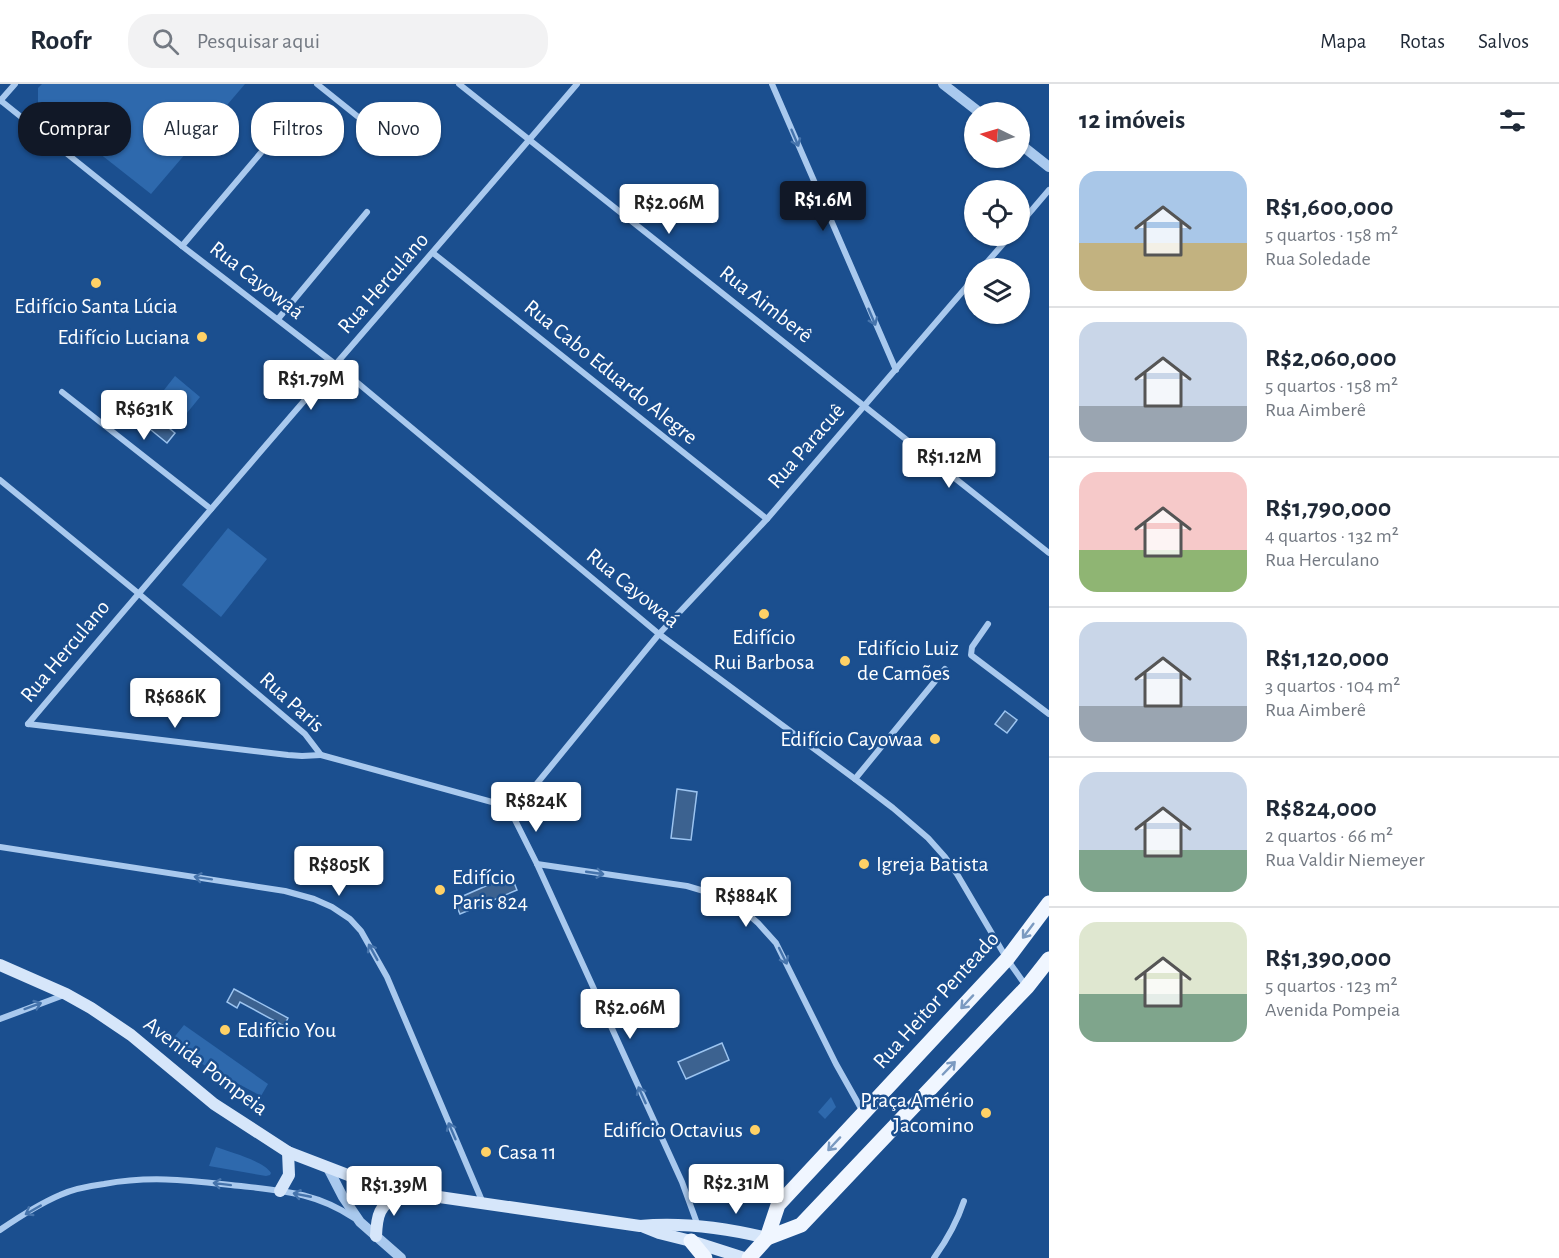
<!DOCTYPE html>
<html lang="pt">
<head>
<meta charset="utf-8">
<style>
	:root { --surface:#fff; --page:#f2f2f3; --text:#1f2937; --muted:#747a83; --line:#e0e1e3; --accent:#111827 }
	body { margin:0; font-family:"Alegreya Sans",sans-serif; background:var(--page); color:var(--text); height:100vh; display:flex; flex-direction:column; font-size:22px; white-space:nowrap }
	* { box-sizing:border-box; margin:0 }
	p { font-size:20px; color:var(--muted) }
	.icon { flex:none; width:33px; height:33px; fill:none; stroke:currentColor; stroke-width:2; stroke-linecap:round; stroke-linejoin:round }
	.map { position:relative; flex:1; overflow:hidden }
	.details { display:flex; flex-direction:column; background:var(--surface); width:510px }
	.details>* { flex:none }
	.hud { position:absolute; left:18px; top:18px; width:570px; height:54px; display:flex; gap:12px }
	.needle { width:39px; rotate:275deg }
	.fabs { position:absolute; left:964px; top:18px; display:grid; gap:12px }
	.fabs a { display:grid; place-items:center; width:66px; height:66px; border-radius:50%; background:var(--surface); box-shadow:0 2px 4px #0004; font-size:30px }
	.price { position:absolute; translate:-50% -51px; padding:0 14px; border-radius:6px; background:#fff; color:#222; font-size:20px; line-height:39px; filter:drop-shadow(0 2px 3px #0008) }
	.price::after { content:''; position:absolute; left:50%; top:36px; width:18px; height:14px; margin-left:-9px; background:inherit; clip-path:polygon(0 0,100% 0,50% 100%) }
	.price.current { background:var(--accent); color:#fff }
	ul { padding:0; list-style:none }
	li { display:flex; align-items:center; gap:18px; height:150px; padding:0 30px }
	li+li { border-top:2px solid var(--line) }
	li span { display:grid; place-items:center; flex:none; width:168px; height:120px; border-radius:18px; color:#555 }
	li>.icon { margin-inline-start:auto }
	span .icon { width:72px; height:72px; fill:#fffc; stroke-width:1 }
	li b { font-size:26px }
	h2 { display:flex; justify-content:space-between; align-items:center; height:72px; padding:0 30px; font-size:26px }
	.chip { padding:0 21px; border-radius:24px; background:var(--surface); box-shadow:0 2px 4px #0004; font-size:21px; line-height:54px }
	.chip.current { background:var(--accent); color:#fff }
	header { display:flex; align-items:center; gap:36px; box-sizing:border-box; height:84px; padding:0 30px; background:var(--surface); border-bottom:2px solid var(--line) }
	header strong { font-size:28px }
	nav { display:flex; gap:33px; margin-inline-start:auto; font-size:21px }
	.search { width:420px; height:54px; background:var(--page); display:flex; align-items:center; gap:15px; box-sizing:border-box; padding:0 21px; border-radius:24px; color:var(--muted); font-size:22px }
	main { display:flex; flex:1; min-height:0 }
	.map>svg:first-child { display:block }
	.green { fill:#2e69ad }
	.water { fill:#3c6290; stroke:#9cc4f0; stroke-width:1.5 }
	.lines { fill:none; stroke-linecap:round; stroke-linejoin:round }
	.minor { stroke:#a9c9ee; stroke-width:6 }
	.tertiary { stroke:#a9c9ee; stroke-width:10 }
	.secondary { stroke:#d6e6fa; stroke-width:12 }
	.primary { stroke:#f0f6ff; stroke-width:15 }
	.oneway { stroke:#4674ac }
	.oneway2 { stroke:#7b9ac1 }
	.poi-dot { fill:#ffd166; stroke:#1b4f8f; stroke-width:2 }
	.labels { text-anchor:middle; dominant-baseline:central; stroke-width:5; stroke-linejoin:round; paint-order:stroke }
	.street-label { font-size:22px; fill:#fff; stroke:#1b4f8f }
	.poi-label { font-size:22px; fill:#fff; stroke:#1b4f8f; text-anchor:start }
</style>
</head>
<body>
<header>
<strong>Roofr</strong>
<div class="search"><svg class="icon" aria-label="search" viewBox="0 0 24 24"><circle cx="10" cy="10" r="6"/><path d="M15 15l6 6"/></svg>Pesquisar aqui</div>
<nav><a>Mapa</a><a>Rotas</a><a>Salvos</a></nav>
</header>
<main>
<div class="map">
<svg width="1049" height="1174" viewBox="0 0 1049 1174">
	<rect width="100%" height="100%" fill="#1b4f8f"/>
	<g class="green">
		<path d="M42,0H245L151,110L38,21V4Z"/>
		<path d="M175,292L200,313L178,340L153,320Z"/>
		<path d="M228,444L267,475L221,533L182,501Z"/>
		<path d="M184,941L268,1000L261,1012L212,986L196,976L172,956Z"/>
		<path d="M831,1013L836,1023L825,1035L818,1028Z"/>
		<path d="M216,1063C230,1068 264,1077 271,1089L270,1091L266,1092L209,1082Z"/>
	</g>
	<g class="water">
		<path d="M148,327L175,349L167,359L140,337Z"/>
		<path d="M1005,627L1017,636L1007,649L995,640Z"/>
		<path d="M677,705L697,708L691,756L671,754Z"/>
		<path d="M511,791L517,806L460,830L454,816Z"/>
		<path d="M234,905L288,934L284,942L240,918L237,924L227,918Z"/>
		<path d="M722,959L729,976L686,995L678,978Z"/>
	</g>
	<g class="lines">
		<g class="minor">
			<path d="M317,0L397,64"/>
			<path d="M459,0L1049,469"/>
			<path d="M772,0L896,286"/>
			<path d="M0,16L182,162L335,280L659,550L855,695L893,724L928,754L945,773L957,790L1007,875L1026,902"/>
			<path d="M0,17L15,0"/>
			<path d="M1020,140L1049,106"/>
			<path d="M182,162L276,51"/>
			<path d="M433,169L767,435"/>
			<path d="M982,184L1010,152"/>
			<path d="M278,235L367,128"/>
			<path d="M62,308L211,425"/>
			<path d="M0,396L138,509L305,650L321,671L492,718L504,724L512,730L537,780L682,1098L698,1142"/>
			<path d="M988,540L972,563L971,571L1049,630"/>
			<path d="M28,640C209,425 394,214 577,0"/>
			<path d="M28,640L288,671L302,672L321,671"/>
			<path d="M855,695L945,585"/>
			<path d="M512,730L659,550L767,435L975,193"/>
			<path d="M0,763L285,807L314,815L332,823L350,835L361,847L387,893L483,1119"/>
			<path d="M537,780L687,802L714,810L735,819L758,839L776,859L836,980L863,1028"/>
			<path d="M0,935L64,911"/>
			<path d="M0,1146C19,1133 39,1120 60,1111C73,1105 89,1102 104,1100C153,1091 193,1097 241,1102C284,1107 317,1109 354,1134"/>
			<path d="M934,1174C947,1156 957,1138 964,1117"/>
		</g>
		<g class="tertiary">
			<path d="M943,0L979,28"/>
			<path d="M1020,60L1049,83"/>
			<path d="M328,1084L343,1113L360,1138L401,1174"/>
		</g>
		<g class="secondary">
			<path d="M0,881L66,910L91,924L131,951L214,1020L288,1068L374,1101L398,1107L640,1142C683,1138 726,1144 767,1154"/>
			<path d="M280,1107L289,1091L288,1068"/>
			<path d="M644,1143L659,1149L691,1157L744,1174"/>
			<path d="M376,1152C377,1127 380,1125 398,1107"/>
		</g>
		<g class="primary">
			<path d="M767,1154L801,1141L1005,926L1027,903L1049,875"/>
			<path d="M691,1157L705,1174"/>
			<path d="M749,1174L767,1154L778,1121L1007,875L1049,819"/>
		</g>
	</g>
	<defs><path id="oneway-shaft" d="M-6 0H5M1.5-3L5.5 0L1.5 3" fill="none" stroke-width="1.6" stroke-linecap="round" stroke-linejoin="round" transform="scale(1.5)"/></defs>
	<g class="oneway">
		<use href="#oneway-shaft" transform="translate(795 54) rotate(67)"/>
		<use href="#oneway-shaft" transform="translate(872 233) rotate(67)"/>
		<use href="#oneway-shaft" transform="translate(595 789) rotate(8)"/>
		<use href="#oneway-shaft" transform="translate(203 794) rotate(-171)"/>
		<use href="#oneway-shaft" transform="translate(373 868) rotate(-119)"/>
		<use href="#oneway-shaft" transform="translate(783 872) rotate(64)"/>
		<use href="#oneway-shaft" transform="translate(33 922) rotate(-20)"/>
		<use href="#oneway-shaft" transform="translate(642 1011) rotate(-114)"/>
		<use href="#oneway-shaft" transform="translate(452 1047) rotate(-113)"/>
		<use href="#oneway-shaft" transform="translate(222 1100) rotate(-173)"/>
		<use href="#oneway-shaft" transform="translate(302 1111) rotate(-169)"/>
		<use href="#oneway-shaft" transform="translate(33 1126) rotate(150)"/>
	</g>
	<g class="oneway2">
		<use href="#oneway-shaft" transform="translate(1028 847) rotate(127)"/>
		<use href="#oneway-shaft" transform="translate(967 918) rotate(133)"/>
		<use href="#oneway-shaft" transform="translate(949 984) rotate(-46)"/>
		<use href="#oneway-shaft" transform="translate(834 1060) rotate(133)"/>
	</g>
	<g class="poi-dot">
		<circle cx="96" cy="199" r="6"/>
		<circle cx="202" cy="253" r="6"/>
		<circle cx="764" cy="530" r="6"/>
		<circle cx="845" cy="577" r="6"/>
		<circle cx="935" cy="655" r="6"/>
		<circle cx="864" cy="780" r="6"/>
		<circle cx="440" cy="806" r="6"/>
		<circle cx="225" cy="946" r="6"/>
		<circle cx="986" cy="1029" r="6"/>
		<circle cx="755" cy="1046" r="6"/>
		<circle cx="486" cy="1068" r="6"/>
	</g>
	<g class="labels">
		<g class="street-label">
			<text transform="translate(257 196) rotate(38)">Rua Cayowaá</text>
			<text transform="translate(383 199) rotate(-49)">Rua Herculano</text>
			<text transform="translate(766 220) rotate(38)">Rua Aimberê</text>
			<text transform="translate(611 288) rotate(39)">Rua Cabo Eduardo Alegre</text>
			<text transform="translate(806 362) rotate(-49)">Rua Paracuê</text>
			<text transform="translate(633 504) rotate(39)">Rua Cayowaá</text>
			<text transform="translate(65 567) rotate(-50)">Rua Herculano</text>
			<text transform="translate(292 618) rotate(42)">Rua Paris</text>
			<text transform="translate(936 916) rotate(-48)">Rua Heitor Penteado</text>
			<text transform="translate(206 982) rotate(37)">Avenida Pompeia</text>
		</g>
		<g class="poi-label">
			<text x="96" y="222" text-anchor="middle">Edifício Santa Lúcia</text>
			<text x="190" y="253" text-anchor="end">Edifício Luciana</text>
			<text x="764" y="553" text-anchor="middle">Edifício<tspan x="764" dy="25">Rui Barbosa</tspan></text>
			<text x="857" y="564">Edifício Luiz<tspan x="857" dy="25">de Camões</tspan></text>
			<text x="923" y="655" text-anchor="end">Edifício Cayowaa</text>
			<text x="876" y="780">Igreja Batista</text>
			<text x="452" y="793">Edifício<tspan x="452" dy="25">Paris 824</tspan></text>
			<text x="237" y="946">Edifício You</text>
			<text x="974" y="1016" text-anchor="end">Praça Amério<tspan x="974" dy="25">Jacomino</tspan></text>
			<text x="743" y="1046" text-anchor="end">Edifício Octavius</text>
			<text x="498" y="1068">Casa 11</text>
		</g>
	</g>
</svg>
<div class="fabs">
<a><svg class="needle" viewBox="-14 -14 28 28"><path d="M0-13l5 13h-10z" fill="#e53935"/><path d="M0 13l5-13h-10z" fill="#747a83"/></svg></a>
<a><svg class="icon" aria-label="locate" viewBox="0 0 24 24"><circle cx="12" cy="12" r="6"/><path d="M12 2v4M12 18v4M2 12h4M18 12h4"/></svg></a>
<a><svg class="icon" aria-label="layers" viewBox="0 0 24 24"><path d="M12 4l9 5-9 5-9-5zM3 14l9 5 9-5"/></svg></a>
</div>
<b class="price current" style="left:823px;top:148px">R$1.6M</b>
<b class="price" style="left:669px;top:151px">R$2.06M</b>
<b class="price" style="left:311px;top:327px">R$1.79M</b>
<b class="price" style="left:144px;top:357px">R$631K</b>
<b class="price" style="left:949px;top:405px">R$1.12M</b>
<b class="price" style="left:175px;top:645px">R$686K</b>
<b class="price" style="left:536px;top:749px">R$824K</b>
<b class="price" style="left:339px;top:813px">R$805K</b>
<b class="price" style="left:746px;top:844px">R$884K</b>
<b class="price" style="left:630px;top:956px">R$2.06M</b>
<b class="price" style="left:736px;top:1131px">R$2.31M</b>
<b class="price" style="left:394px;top:1133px">R$1.39M</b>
<div class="hud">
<a class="chip current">Comprar</a>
<a class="chip">Alugar</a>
<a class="chip">Filtros</a>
<a class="chip">Novo</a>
</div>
</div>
<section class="details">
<h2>12 imóveis<svg class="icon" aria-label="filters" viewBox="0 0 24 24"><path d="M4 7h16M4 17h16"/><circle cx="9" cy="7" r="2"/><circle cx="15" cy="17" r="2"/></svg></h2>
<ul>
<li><span style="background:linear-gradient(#a9c7e8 60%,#c2b280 0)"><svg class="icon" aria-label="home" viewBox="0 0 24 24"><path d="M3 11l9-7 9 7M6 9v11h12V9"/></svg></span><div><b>R$1,600,000</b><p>5 quartos · 158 m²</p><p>Rua Soledade</p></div></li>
<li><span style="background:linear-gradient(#c9d6e8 70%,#9aa5b1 0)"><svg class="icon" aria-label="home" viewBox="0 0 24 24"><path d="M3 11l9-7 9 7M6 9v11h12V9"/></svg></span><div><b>R$2,060,000</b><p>5 quartos · 158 m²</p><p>Rua Aimberê</p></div></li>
<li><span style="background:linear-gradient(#f6c9c9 65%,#8fb573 0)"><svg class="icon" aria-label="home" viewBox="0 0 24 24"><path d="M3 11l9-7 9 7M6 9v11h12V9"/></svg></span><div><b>R$1,790,000</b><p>4 quartos · 132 m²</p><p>Rua Herculano</p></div></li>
<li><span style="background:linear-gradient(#c9d6e8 70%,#9aa5b1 0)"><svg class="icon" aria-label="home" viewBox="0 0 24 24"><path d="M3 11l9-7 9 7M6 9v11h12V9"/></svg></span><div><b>R$1,120,000</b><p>3 quartos · 104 m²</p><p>Rua Aimberê</p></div></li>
<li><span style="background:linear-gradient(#c9d6e8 65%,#7fa58c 0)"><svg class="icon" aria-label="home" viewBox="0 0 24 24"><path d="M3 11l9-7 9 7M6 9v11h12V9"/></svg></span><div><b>R$824,000</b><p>2 quartos · 66 m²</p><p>Rua Valdir Niemeyer</p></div></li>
<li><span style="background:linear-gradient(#dfe7d0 60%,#7fa58c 0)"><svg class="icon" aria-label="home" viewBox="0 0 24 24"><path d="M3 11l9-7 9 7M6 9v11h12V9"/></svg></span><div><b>R$1,390,000</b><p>5 quartos · 123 m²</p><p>Avenida Pompeia</p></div></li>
</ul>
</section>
</main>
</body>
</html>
